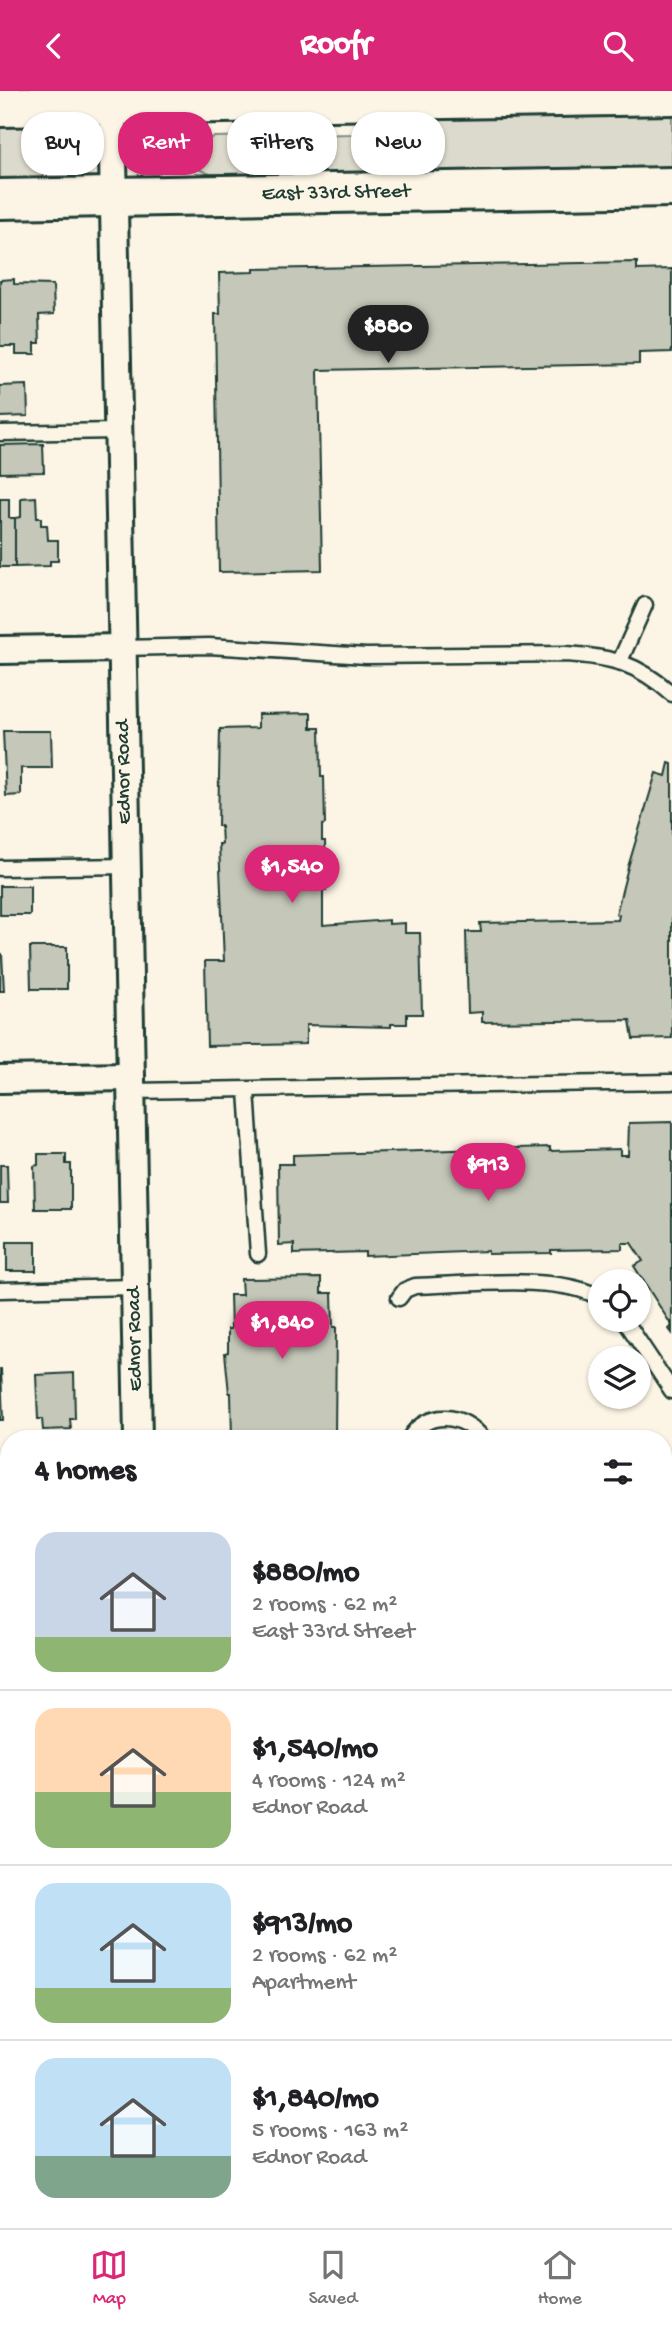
<!DOCTYPE html>
<html lang="en">
<head>
<meta charset="utf-8">
<style>
	:root { --surface:#fff; --page:#f6f6f6; --text:#202124; --muted:#757577; --line:#e0e0e0; --accent:#db2777 }
	body { margin:0; font-family:"Gochi Hand",sans-serif; background:var(--page); color:var(--text); height:100vh; display:flex; flex-direction:column; font-size:26px; white-space:nowrap }
	* { box-sizing:border-box; margin:0 }
	p { font-size:23px; color:var(--muted) }
	.icon { flex:none; width:38px; height:38px; fill:none; stroke:currentColor; stroke-width:2; stroke-linecap:round; stroke-linejoin:round }
	.map { position:relative; flex:1; overflow:hidden }
	.drawer { position:absolute; left:0px; top:1339px; width:672px; height:800px; display:flex; flex-direction:column; background:var(--surface); border-radius:28px 28px 0 0; box-shadow:0 2px 5px #0004 }
	.drawer>* { flex:none }
	.guide { position:absolute; left:21px; top:21px; width:630px; height:63px; display:flex; gap:14px }
	.tools { position:absolute; left:588px; top:1178px; display:grid; gap:14px }
	.tools a { display:grid; place-items:center; width:63px; height:63px; border-radius:50%; background:var(--surface); box-shadow:0 2px 5px #0004; font-size:35px }
	.price { position:absolute; translate:-50% -60px; padding:0 16px; border-radius:24px; background:var(--accent); color:#fff; font-size:23px; line-height:46px; filter:drop-shadow(0 2px 4px #0008) }
	.price::after { content:''; position:absolute; left:50%; top:42px; width:21px; height:16px; margin-left:-10px; background:inherit; clip-path:polygon(0 0,100% 0,50% 100%) }
	.price.current { background:#222; color:#fff }
	ul { padding:0; list-style:none }
	li { display:flex; align-items:center; gap:21px; height:175px; padding:0 35px }
	li+li { border-top:2px solid var(--line) }
	li span { display:grid; place-items:center; flex:none; width:196px; height:140px; border-radius:21px; color:#555 }
	li>.icon { margin-inline-start:auto }
	span .icon { width:84px; height:84px; fill:#fffc; stroke-width:1 }
	li b { font-size:30px }
	h2 { display:flex; justify-content:space-between; align-items:center; height:84px; padding:0 35px; font-size:30px }
	.chip { padding:0 24px; border-radius:28px; background:var(--surface); box-shadow:0 2px 5px #0004; font-size:24px; line-height:63px }
	.chip.current { background:var(--accent); color:#fff }
	header { display:flex; justify-content:space-between; align-items:center; height:91px; padding:0 35px; background:var(--accent); color:#fff; font-size:32px; font-weight:800 }
	.menu { display:flex; justify-content:space-around; align-items:center; height:98px; border-top:2px solid var(--line); background:var(--surface); font-size:19px; color:var(--muted) }
	.menu a { display:grid; justify-items:center; gap:4px }
	.menu .current { color:var(--accent) }
	.map>svg:first-child { display:block }
	.green { fill:#dcdacc; stroke:#7e8c80; stroke-width:2 }
	.building { fill:#c5c7b9; stroke:#1f3d34; stroke-width:2 }
	.lines { fill:none; stroke-linecap:round; stroke-linejoin:round }
	.lane-casing { stroke:#1f3d34; stroke-width:19 }
	.street-casing { stroke:#1f3d34; stroke-width:32 }
	.secondary-casing { stroke:#1f3d34; stroke-width:44 }
	.primary-casing { stroke:#1f3d34; stroke-width:44 }
	.lane { stroke:#fcf5e5; stroke-width:14 }
	.street { stroke:#fcf5e5; stroke-width:26 }
	.secondary { stroke:#fcf5e5; stroke-width:38 }
	.primary { stroke:#fcf5e5; stroke-width:38 }
	.labels { text-anchor:middle; dominant-baseline:central; stroke-width:6; stroke-linejoin:round; paint-order:stroke }
	.street-label { font-size:21px; fill:#1f3d34; stroke:#fcf5e5 }
</style>
</head>
<body>
<header><svg class="icon" aria-label="back" viewBox="0 0 24 24"><path d="M15 5l-7 7 7 7"/></svg>Roofr<svg class="icon" aria-label="search" viewBox="0 0 24 24"><circle cx="10" cy="10" r="6"/><path d="M15 15l6 6"/></svg></header>
<div class="map">
<svg width="672" height="2137" viewBox="0 0 672 2137">
	<rect width="100%" height="100%" fill="#fcf5e5"/>
	<filter id="ink" filterUnits="userSpaceOnUse"><feTurbulence type="fractalNoise" baseFrequency=".0143" numOctaves="2"/><feDisplacementMap in="SourceGraphic" scale="14" xChannelSelector="R" yChannelSelector="G"/><feConvolveMatrix kernelMatrix="1 2 1 2 8 2 1 2 1" color-interpolation-filters="sRGB"/></filter>
	<g filter="url(#ink)">
		<g class="green">
			<path d="M672,21V79L215,85L200,79L194,66L200,51L214,46L353,43L423,27Z"/>
			<path d="M43,32V90L0,91V36Z"/>
		</g>
		<g class="building">
			<path d="M637,171V179L672,178V261L639,262V273L318,279L322,479L219,481L215,223H220L219,182L254,181V178Z"/>
			<path d="M14,188V193L53,194L54,223L39,224L40,252H35V263H16V255H0V189Z"/>
			<path d="M27,294L28,325L0,326V295Z"/>
			<path d="M43,353L44,381L0,382V354Z"/>
			<path d="M36,406L37,427H41V434H47L48,449H58V470H50V475L15,476V427L21,426V407Z"/>
			<path d="M0,408H9V427H15V476H0Z"/>
			<path d="M311,622V637H320L321,686H324L325,733L322,734V750H325L326,799H323V834L389,829V833L405,832V842H420L422,923H407V933H391V936L306,934V953L207,955L205,870H224L219,753H222L221,735H218L220,638L258,637V623Z"/>
			<path d="M3,640H51L52,677H21V704L6,705Z"/>
			<path d="M669,672L672,673V947L633,948L630,929L482,931V921L468,922L466,841H481L480,832L618,829L619,824L616,823L628,776L656,682L666,685Z"/>
			<rect x="0" y="795" width="30" height="29"/>
			<path d="M30,856H67V898H31Z"/>
			<path d="M0,863H2L4,900H0Z"/>
			<path d="M672,1031V1242L669,1238L672,1235L634,1175L643,1170L631,1152H622V1158L551,1159V1162L488,1163V1160L365,1165V1161L294,1163V1153L279,1154L278,1073H293V1064L550,1056V1060L620,1058V1064H628L629,1032Z"/>
			<path d="M38,1063H66V1073H71V1118H35L34,1075L38,1074Z"/>
			<path d="M0,1074H7L8,1112H0Z"/>
			<rect x="7" y="1151" width="29" height="29"/>
			<path d="M321,1187V1202H332L333,1236H336L335,1348H232L231,1302H229L225,1262L228,1261V1238H231L230,1204H242L241,1188Z"/>
			<path d="M0,1278H1L3,1329H0Z"/>
			<path d="M74,1282L75,1328H70L71,1338L43,1339L42,1328H38L36,1284Z"/>
			<path d="M8,1545H9L8,1585L7,1561Z"/>
			<path d="M6,1645H9V1677H7Z"/>
			<rect x="663" y="1645" width="9" height="109"/>
			<rect x="663" y="1894" width="9" height="72"/>
			<path d="M0,1927H9V1968L0,1969Z"/>
			<path d="M671,2039L670,2056H663V2040Z"/>
			<path d="M663,2056L672,2058V2086H663Z"/>
			<path d="M4,2061H9V2085L5,2086Z"/>
			<path d="M663,2086H671V2115L663,2116Z"/>
			<path d="M671,2115V2137H594V2130H663V2116Z"/>
			<rect x="23" y="2130" width="49" height="7"/>
			<rect x="211" y="2130" width="65" height="7"/>
			<path d="M425,2130H487V2137H415L414,2133H425Z"/>
		</g>
		<g class="lines">
			<defs>
				<g id="lane">
					<path d="M0,342L118,340"/>
					<path d="M122,557L209,555L366,565L566,563C612,566 637,572 672,603"/>
					<path d="M620,570L645,514"/>
					<path d="M0,777L127,775"/>
					<path d="M131,1000L672,991"/>
					<path d="M247,1000L258,1163"/>
					<path d="M0,1199L135,1196"/>
					<path d="M399,1207L405,1199L415,1195C463,1194 561,1182 600,1207"/>
					<path d="M624,1228L672,1300"/>
					<path d="M409,1348C427,1318 464,1322 483,1348"/>
					<path d="M663,1404L672,1406"/>
					<path d="M663,1595H672"/>
					<path d="M0,1629H9"/>
					<path d="M663,2018H672"/>
					<path d="M0,2033H9"/>
					<path d="M356,2130V2137"/>
				</g>
				<g id="street">
					<path d="M112,14L138,1348"/>
					<path d="M0,559L122,557"/>
					<path d="M0,988L131,986"/>
					<path d="M0,1430H9"/>
					<path d="M154,2130V2137"/>
					<path d="M538,2130V2137"/>
				</g>
				<g id="secondary">
					<path d="M663,1819H672"/>
					<path d="M0,1829H9"/>
				</g>
				<g id="primary">
					<path d="M0,16L672,4"/>
					<path d="M0,108L672,96"/>
				</g>
			</defs>
			<use href="#lane" class="lane-casing"/>
			<use href="#street" class="street-casing"/>
			<use href="#secondary" class="secondary-casing"/>
			<use href="#primary" class="primary-casing"/>
			<use href="#lane" class="lane"/>
			<use href="#street" class="street"/>
			<use href="#secondary" class="secondary"/>
			<use href="#primary" class="primary"/>
		</g>
	</g>
	<g class="labels">
		<g class="street-label">
			<text transform="translate(336 103) rotate(-1)">East 33rd Street</text>
			<text transform="translate(125 681) rotate(-91)">Ednor Road</text>
			<text transform="translate(136 1248) rotate(-91)">Ednor Road</text>
		</g>
	</g>
</svg>
<div class="tools">
<a><svg class="icon" aria-label="locate" viewBox="0 0 24 24"><circle cx="12" cy="12" r="6"/><path d="M12 2v4M12 18v4M2 12h4M18 12h4"/></svg></a>
<a><svg class="icon" aria-label="layers" viewBox="0 0 24 24"><path d="M12 4l9 5-9 5-9-5zM3 14l9 5 9-5"/></svg></a>
</div>
<b class="price current" style="left:388px;top:274px">$880</b>
<b class="price" style="left:292px;top:814px">$1,540</b>
<b class="price" style="left:488px;top:1112px">$913</b>
<b class="price" style="left:282px;top:1270px">$1,840</b>
<div class="guide">
<a class="chip">Buy</a>
<a class="chip current">Rent</a>
<a class="chip">Filters</a>
<a class="chip">New</a>
</div>
<section class="drawer">
<h2>4 homes<svg class="icon" aria-label="filters" viewBox="0 0 24 24"><path d="M4 7h16M4 17h16"/><circle cx="9" cy="7" r="2"/><circle cx="15" cy="17" r="2"/></svg></h2>
<ul>
<li><span style="background:linear-gradient(#c9d6e8 75%,#8fb573 0)"><svg class="icon" aria-label="home" viewBox="0 0 24 24"><path d="M3 11l9-7 9 7M6 9v11h12V9"/></svg></span><div><b>$880/mo</b><p>2 rooms · 62 m²</p><p>East 33rd Street</p></div></li>
<li><span style="background:linear-gradient(#ffd9b3 60%,#8fb573 0)"><svg class="icon" aria-label="home" viewBox="0 0 24 24"><path d="M3 11l9-7 9 7M6 9v11h12V9"/></svg></span><div><b>$1,540/mo</b><p>4 rooms · 124 m²</p><p>Ednor Road</p></div></li>
<li><span style="background:linear-gradient(#bfe0f5 75%,#8fb573 0)"><svg class="icon" aria-label="home" viewBox="0 0 24 24"><path d="M3 11l9-7 9 7M6 9v11h12V9"/></svg></span><div><b>$913/mo</b><p>2 rooms · 62 m²</p><p>Apartment</p></div></li>
<li><span style="background:linear-gradient(#bfe0f5 70%,#7fa58c 0)"><svg class="icon" aria-label="home" viewBox="0 0 24 24"><path d="M3 11l9-7 9 7M6 9v11h12V9"/></svg></span><div><b>$1,840/mo</b><p>5 rooms · 163 m²</p><p>Ednor Road</p></div></li>
</ul>
</section>
</div>
<nav class="menu">
<a class="current"><svg class="icon" aria-label="map" viewBox="0 0 24 24"><path d="M3 6l6-2 6 2 6-2v14l-6 2-6-2-6 2zM9 4v14M15 6v14"/></svg>Map</a>
<a><svg class="icon" aria-label="saved" viewBox="0 0 24 24"><path d="M7 4h10v16l-5-4-5 4z"/></svg>Saved</a>
<a><svg class="icon" aria-label="home" viewBox="0 0 24 24"><path d="M3 11l9-7 9 7M6 9v11h12V9"/></svg>Home</a>
</nav>
</body>
</html>
